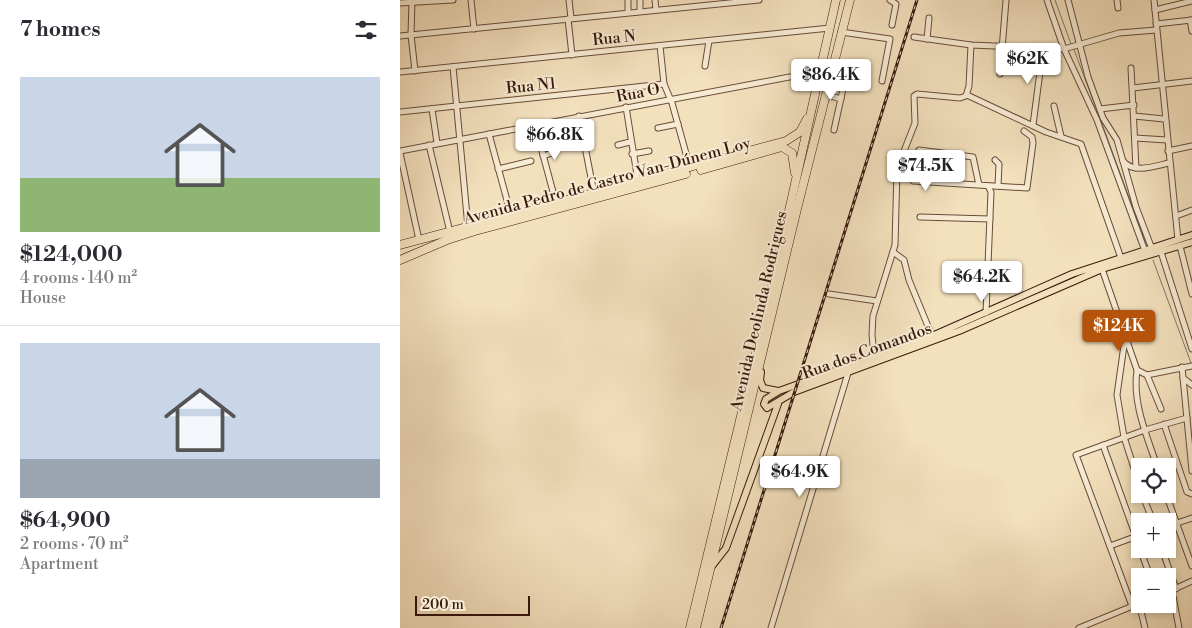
<!DOCTYPE html>
<html lang="en">
<head>
<meta charset="utf-8">
<style>
	:root { --surface:#fff; --page:#f7f7f7; --text:#2b2b33; --muted:#7c7c81; --line:#e1e1e2; --accent:#b45309 }
	body { margin:0; font-family:"Libre Bodoni",serif; background:var(--page); color:var(--text); height:100vh; display:flex; flex-direction:column; font-size:19px; white-space:nowrap }
	* { box-sizing:border-box; margin:0 }
	p { font-size:16px; color:var(--muted) }
	.icon { flex:none; width:28px; height:28px; fill:none; stroke:currentColor; stroke-width:2; stroke-linecap:round; stroke-linejoin:round }
	.map { position:relative; flex:1; overflow:hidden }
	.sheet { display:flex; flex-direction:column; background:var(--surface); width:400px }
	.sheet>* { flex:none }
	.controls { position:absolute; left:731px; top:458px; display:grid; gap:10px }
	.controls a { display:grid; place-items:center; width:45px; height:45px; border-radius:0px; background:var(--surface); box-shadow:0 2px 8px #0003; font-size:25px }
	.scale { position:absolute; left:15px; bottom:12px; width:115px; box-sizing:border-box; padding-left:5px; border:2px solid #3b1a0d; border-top:0; font-size:14px; line-height:18px; white-space:nowrap; color:#3b1a0d; -webkit-text-stroke:4px #f7ebd4; paint-order:stroke }
	.price { position:absolute; translate:-50% -42px; padding:0 11px; border-radius:5px; background:#fff; color:#222; font-size:16px; line-height:32px; filter:drop-shadow(0 1px 2px #0008) }
	.price::after { content:''; position:absolute; left:50%; top:30px; width:15px; height:11px; margin-left:-8px; background:inherit; clip-path:polygon(0 0,100% 0,50% 100%) }
	.price.current { background:var(--accent); color:#fff }
	ul { padding:0; list-style:none }
	li { display:grid; align-content:center; gap:10px; height:265px; padding:0 20px }
	li+li { border-top:1px solid var(--line) }
	li span { display:grid; place-items:center; height:155px; border-radius:0px; color:#555 }
	li>.icon { margin-inline-start:auto }
	span .icon { width:90px; height:90px; fill:#fffc; stroke-width:1 }
	li b { font-size:21px }
	h2 { display:flex; justify-content:space-between; align-items:center; height:60px; padding:0 20px; font-size:21px }
	main { display:flex; flex:1; min-height:0 }
	.map>svg:first-child { display:block }
	.lines { fill:none; stroke-linecap:round; stroke-linejoin:round }
	.stream { stroke:#757b72; stroke-width:1 }
	.minor-casing { stroke:#694c39; stroke-width:7 }
	.major-casing { stroke:#3b1a0d; stroke-width:8 }
	.highway-casing { stroke:#3b1a0d; stroke-width:9 }
	.minor { stroke:#f7ebd4; stroke-width:5 }
	.major { stroke:#f3e0bd; stroke-width:6 }
	.highway { stroke:#f3e0bd; stroke-width:8 }
	.rail-casing { stroke:#3b1a0d; stroke-width:3 }
	.rail { stroke:#f7ebd4; stroke-width:1; stroke-dasharray:4; stroke-linecap:butt }
	.labels { text-anchor:middle; dominant-baseline:central; stroke-width:4; stroke-linejoin:round; paint-order:stroke }
	.street-label { font-size:16px; fill:#3b1a0d; stroke:#f7ebd4 }
</style>
</head>
<body>
<main>
<section class="sheet">
<h2>7 homes<svg class="icon" aria-label="filters" viewBox="0 0 24 24"><path d="M4 7h16M4 17h16"/><circle cx="9" cy="7" r="2"/><circle cx="15" cy="17" r="2"/></svg></h2>
<ul>
<li><span style="background:linear-gradient(#c9d6e8 65%,#8fb573 0)"><svg class="icon" aria-label="home" viewBox="0 0 24 24"><path d="M3 11l9-7 9 7M6 9v11h12V9"/></svg></span><div><b>$124,000</b><p>4 rooms · 140 m²</p><p>House</p></div></li>
<li><span style="background:linear-gradient(#c9d6e8 75%,#9aa5b1 0)"><svg class="icon" aria-label="home" viewBox="0 0 24 24"><path d="M3 11l9-7 9 7M6 9v11h12V9"/></svg></span><div><b>$64,900</b><p>2 rooms · 70 m²</p><p>Apartment</p></div></li>
</ul>
</section>
<div class="map">
<svg width="792" height="628" viewBox="0 0 792 628">
	<rect width="100%" height="100%" fill="#f3e0bd"/>
	<filter id="stains"><feTurbulence type="fractalNoise" baseFrequency=".004" numOctaves="4"/><feColorMatrix values="0 0 0 0 .2 0 0 0 0 .09 0 0 0 0 .02 0 0 0 .5 -.17"/></filter>
	<radialGradient id="worn" r=".72"><stop offset=".6" stop-color="#630" stop-opacity="0"/><stop offset="1" stop-color="#630" stop-opacity=".3"/></radialGradient>
	<g class="lines">
		<g class="stream">
			<path d="M655,0L671,44"/>
			<path d="M673,47L699,116"/>
			<path d="M701,121L746,244"/>
			<path d="M753,260L791,363"/>
		</g>
		<defs>
			<g id="minor">
				<path d="M12,0L11,35L15,71"/>
				<path d="M71,0L74,29"/>
				<path d="M169,0L171,18"/>
				<path d="M228,0V12"/>
				<path d="M255,0L256,10"/>
				<path d="M490,0L496,4L492,25"/>
				<path d="M647,0L664,49L697,120L745,251"/>
				<path d="M668,0L688,77L703,118L717,140L736,207L752,249"/>
				<path d="M717,0L718,8"/>
				<path d="M754,0L778,240"/>
				<path d="M0,3L53,0"/>
				<path d="M755,10L792,1"/>
				<path d="M240,11V0"/>
				<path d="M168,19L172,55"/>
				<path d="M790,20L792,31"/>
				<path d="M756,24L792,20"/>
				<path d="M441,32L490,39L482,81"/>
				<path d="M0,36L359,0"/>
				<path d="M514,37L571,45L664,49L719,33L756,30"/>
				<path d="M527,39L529,18"/>
				<path d="M260,46L264,84L272,103L290,168"/>
				<path d="M305,66L309,41"/>
				<path d="M53,67L68,227"/>
				<path d="M433,67L444,68L447,71L434,130"/>
				<path d="M731,68L736,168"/>
				<path d="M0,72L430,28"/>
				<path d="M600,74L606,0"/>
				<path d="M733,88L792,81"/>
				<path d="M427,95L441,99"/>
				<path d="M567,95L646,132L681,144L721,258"/>
				<path d="M654,106L661,136"/>
				<path d="M226,107L238,181"/>
				<path d="M32,109L37,143"/>
				<path d="M700,109L734,105"/>
				<path d="M0,112L264,84"/>
				<path d="M179,116L194,193"/>
				<path d="M734,116L764,119"/>
				<path d="M135,125L156,203"/>
				<path d="M633,125L643,49"/>
				<path d="M258,128L278,124"/>
				<path d="M89,134L111,215"/>
				<path d="M735,138L767,140"/>
				<path d="M29,145L50,232"/>
				<path d="M218,145L230,142"/>
				<path d="M0,151L421,71"/>
				<path d="M768,151L792,146"/>
				<path d="M0,153L19,240"/>
				<path d="M232,154L249,151"/>
				<path d="M143,156L155,152"/>
				<path d="M595,160L599,164L598,186"/>
				<path d="M723,161C733,174 755,166 769,163"/>
				<path d="M98,169L131,161"/>
				<path d="M579,185L573,157L519,150L508,175L513,181L627,188L633,143L632,137L624,131"/>
				<path d="M776,216L792,210"/>
				<path d="M520,217L590,219"/>
				<path d="M780,246L792,294"/>
				<path d="M493,252L504,260L509,280L532,336"/>
				<path d="M761,252L792,349"/>
				<path d="M702,269L737,370L747,375L792,366"/>
				<path d="M429,294L477,301"/>
				<path d="M586,313L591,192L588,186"/>
				<path d="M723,333L746,326"/>
				<path d="M725,338L717,395L724,437L740,487"/>
				<path d="M474,357L472,334L473,316L495,245L497,169L515,123L514,96L517,94L560,98L566,96L569,86L571,45"/>
				<path d="M782,367L792,471"/>
				<path d="M737,370C732,403 747,436 757,466"/>
				<path d="M747,375L761,409"/>
				<path d="M783,378L792,385"/>
				<path d="M764,424L785,486L787,492L792,494"/>
				<path d="M703,445L740,548"/>
				<path d="M742,494L753,521"/>
				<path d="M766,494L792,566"/>
				<path d="M768,526L792,518"/>
				<path d="M710,546L740,535"/>
				<path d="M740,549L750,576"/>
				<path d="M762,549L776,589"/>
				<path d="M772,591L779,628"/>
				<path d="M768,592L792,581"/>
				<path d="M739,603L745,628"/>
				<path d="M732,606L676,455L745,430L787,418"/>
				<path d="M371,628L448,373"/>
				<path d="M679,628L740,603"/>
			</g>
			<g id="major">
				<path d="M792,235L672,274L532,336L379,391L366,399L364,404L367,408L394,392L559,331L702,269L792,242"/>
				<path d="M361,372L360,380L363,388L378,391"/>
				<path d="M312,566L326,548L378,404"/>
			</g>
			<g id="highway">
				<path d="M301,170L382,147L392,153L395,173"/>
				<path d="M0,245L386,141L400,132L407,119"/>
				<path d="M0,260L47,240L75,231L286,174"/>
				<path d="M290,628L372,287L436,0"/>
				<path d="M296,628L397,209L450,0"/>
			</g>
		</defs>
		<use href="#minor" class="minor-casing"/>
		<use href="#major" class="major-casing"/>
		<use href="#highway" class="highway-casing"/>
		<use href="#minor" class="minor"/>
		<use href="#major" class="major"/>
		<use href="#highway" class="highway"/>
		<defs>
			<path id="rail" d="M321,628L517,0"/>
		</defs>
		<use href="#rail" class="rail-casing"/>
		<use href="#rail" class="rail"/>
	</g>
	<g class="labels">
		<g class="street-label">
			<text transform="translate(214 38) rotate(-6)">Rua N</text>
			<text transform="translate(131 86) rotate(-6)">Rua N1</text>
			<text transform="translate(238 93) rotate(-11)">Rua O</text>
			<text transform="translate(207 181) rotate(-15)">Avenida Pedro de Castro Van-Dúnem Loy</text>
			<text transform="translate(359 311) rotate(-77)">Avenida Deolinda Rodrigues</text>
			<text transform="translate(467 351) rotate(-20)">Rua dos Comandos</text>
		</g>
	</g>
	<rect width="100%" height="100%" filter="url(#stains)"/>
	<rect width="100%" height="100%" fill="url(#worn)"/>
</svg>
<div class="controls">
<a><svg class="icon" aria-label="locate" viewBox="0 0 24 24"><circle cx="12" cy="12" r="6"/><path d="M12 2v4M12 18v4M2 12h4M18 12h4"/></svg></a>
<a>+</a>
<a>−</a>
</div>
<div class="scale">200 m</div>
<b class="price" style="left:628px;top:85px">$62K</b>
<b class="price" style="left:431px;top:101px">$86.4K</b>
<b class="price" style="left:155px;top:161px">$66.8K</b>
<b class="price" style="left:526px;top:192px">$74.5K</b>
<b class="price" style="left:582px;top:303px">$64.2K</b>
<b class="price current" style="left:719px;top:352px">$124K</b>
<b class="price" style="left:400px;top:498px">$64.9K</b>
</div>
</main>
</body>
</html>
